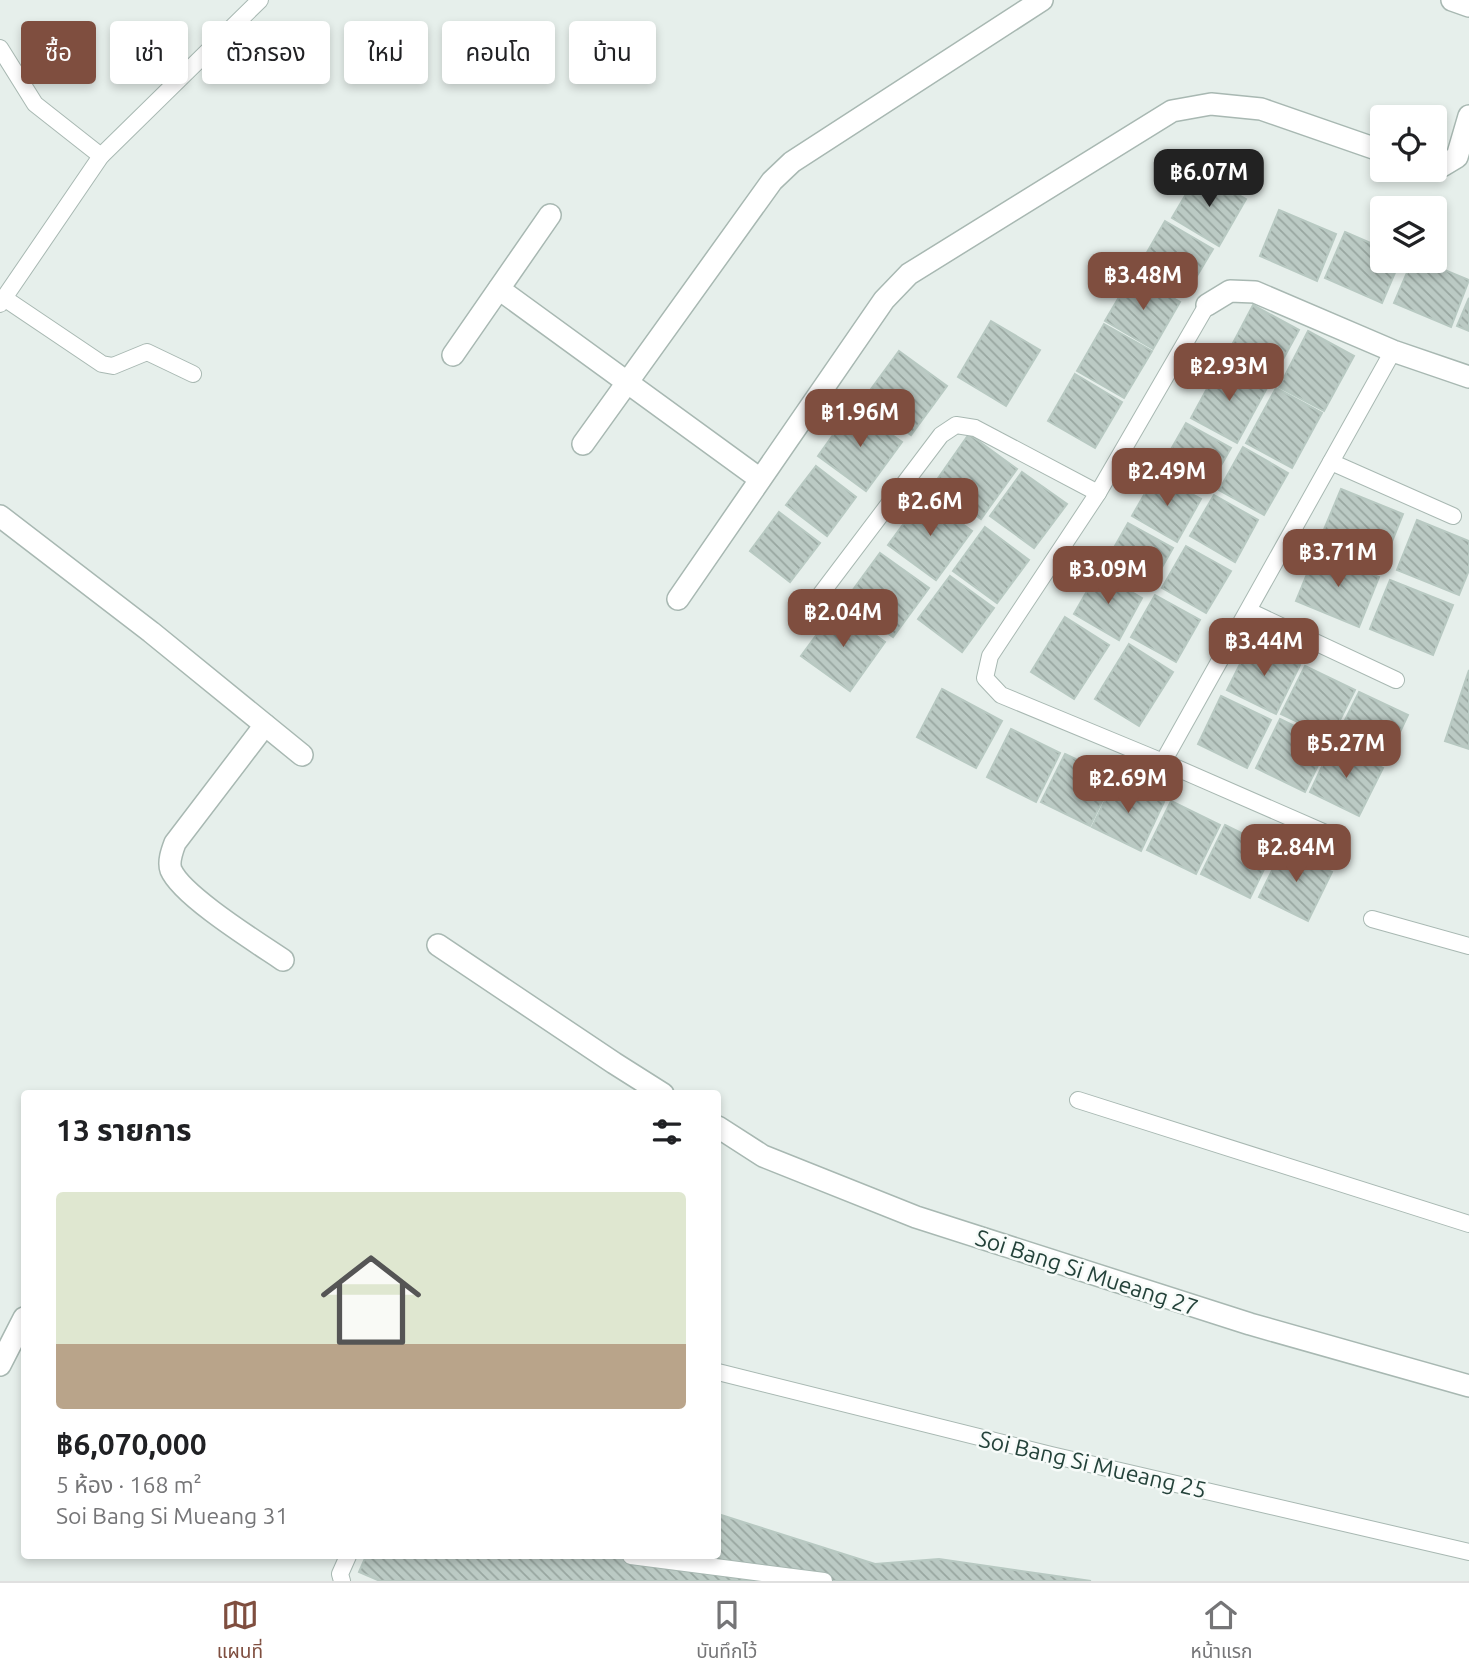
<!DOCTYPE html>
<html lang="th">
<head>
<meta charset="utf-8">
<style>
	:root { --surface:#fff; --page:#f2f2f2; --text:#202124; --muted:#757577; --line:#e0e0e0; --accent:#7f4e3f }
	body { margin:0; font-family:Ubuntu,"Noto Sans Thai",sans-serif; background:var(--page); color:var(--text); height:100vh; display:flex; flex-direction:column; font-size:26px; white-space:nowrap }
	* { box-sizing:border-box; margin:0 }
	p { font-size:23px; color:var(--muted) }
	.icon { flex:none; width:38px; height:38px; fill:none; stroke:currentColor; stroke-width:2; stroke-linecap:round; stroke-linejoin:round }
	.map { position:relative; flex:1; overflow:hidden }
	.details { position:absolute; left:21px; top:1090px; width:700px; height:469px; display:flex; flex-direction:column; background:var(--surface); border-radius:7px; box-shadow:0 4px 10px #0003 }
	.details>* { flex:none }
	.hud { position:absolute; left:21px; top:21px; width:700px; height:63px; display:flex; gap:14px }
	.controls { position:absolute; left:1370px; top:105px; display:grid; gap:14px }
	.controls a { display:grid; place-items:center; width:77px; height:77px; border-radius:7px; background:var(--surface); box-shadow:0 4px 10px #0003; font-size:35px }
	.price { position:absolute; translate:-50% -60px; padding:0 16px; border-radius:14px; background:var(--accent); color:#fff; font-size:23px; line-height:46px; filter:drop-shadow(0 2px 4px #0008) }
	.price::after { content:''; position:absolute; left:50%; top:42px; width:21px; height:16px; margin-left:-10px; background:inherit; clip-path:polygon(0 0,100% 0,50% 100%) }
	.price.current { background:#222; color:#fff }
	ul { padding:0; list-style:none }
	li { display:grid; align-content:center; gap:14px; height:371px; padding:0 35px }
	li span { display:grid; place-items:center; height:217px; border-radius:7px; color:#555 }
	li>.icon { margin-inline-start:auto }
	span .icon { width:126px; height:126px; fill:#fffc; stroke-width:1 }
	li b { font-size:30px }
	h2 { display:flex; justify-content:space-between; align-items:center; height:84px; padding:0 35px; font-size:30px }
	.chip { padding:0 24px; border-radius:7px; background:var(--surface); box-shadow:0 4px 10px #0003; font-size:24px; line-height:63px }
	.chip.current { background:var(--accent); color:#fff }
	.menu { display:flex; justify-content:space-around; align-items:center; height:98px; border-top:2px solid var(--line); background:var(--surface); font-size:19px; color:var(--muted) }
	.menu a { display:grid; justify-items:center; gap:4px }
	.menu .current { color:var(--accent) }
	.map>svg:first-child { display:block }
	.building { fill:url(#building-back-hatch); stroke:#b8c9c2; stroke-width:2 }
	.lines { fill:none; stroke-linecap:round; stroke-linejoin:round }
	.lane-casing { stroke:#a8b8b2; stroke-width:18 }
	.street-casing { stroke:#a8b8b2; stroke-width:24 }
	.lane { stroke:#fff; stroke-width:16 }
	.street { stroke:#fff; stroke-width:21 }
	.labels { text-anchor:middle; dominant-baseline:central; stroke-width:5; stroke-linejoin:round; paint-order:stroke }
	.street-label { font-size:23px; fill:#24423a; stroke:#f7fbf9 }
</style>
</head>
<body>
<div class="map">
<svg width="1469" height="1581" viewBox="0 0 1469 1581">
	<defs>
		<pattern id="building-back-hatch" width="6" height="6" patternUnits="userSpaceOnUse" patternTransform="scale(1.75)"><rect width="6" height="6" fill="#bbcac4"/><path d="M-1 5l2 2M0 0l6 6M5-1l2 2" fill="none" stroke="#98a6a0"/></pattern>
	</defs>
	<rect width="100%" height="100%" fill="#e6efeb"/>
	<g class="building">
		<path d="M1199,172L1246,199L1219,246L1172,218Z"/>
		<path d="M1279,210L1336,234L1317,281L1260,256Z"/>
		<path d="M1165,221L1213,249L1185,296L1138,268Z"/>
		<path d="M1345,232L1382,248V261H1400L1382,303L1325,278Z"/>
		<path d="M1412,261H1423L1469,280L1451,327L1394,303Z"/>
		<path d="M1132,275L1180,302L1153,349L1105,321Z"/>
		<path d="M1469,298V331L1457,326Z"/>
		<path d="M1253,305L1299,330L1269,385L1224,360Z"/>
		<path d="M991,321L1040,350L1006,406L958,377Z"/>
		<path d="M1104,324L1152,351L1124,398L1077,371Z"/>
		<path d="M1308,331L1354,356L1324,411L1279,387Z"/>
		<path d="M899,351L947,386L911,435L863,400Z"/>
		<path d="M1221,363L1267,388L1237,443L1191,418Z"/>
		<path d="M1075,374L1122,402L1095,448L1048,421Z"/>
		<path d="M1276,388L1322,413L1292,468L1246,443Z"/>
		<path d="M853,407L902,442L866,491L818,456Z"/>
		<path d="M1186,423L1231,448L1207,490L1162,465Z"/>
		<path d="M969,434L1017,469L981,519L934,484Z"/>
		<path d="M1243,447L1288,473L1264,515L1219,490Z"/>
		<path d="M816,466L856,497L827,536L786,505Z"/>
		<path d="M1022,472L1067,504L1034,548L990,516Z"/>
		<path d="M1156,474L1201,499L1177,542L1132,516Z"/>
		<path d="M1341,489L1403,514L1383,564L1320,539Z"/>
		<path d="M1214,495L1258,520L1235,562L1190,536Z"/>
		<path d="M924,496L972,531L936,580L888,545Z"/>
		<path d="M779,512L820,543L790,582L750,551Z"/>
		<path d="M1417,520L1469,541V570L1459,595L1397,570Z"/>
		<path d="M1128,523L1173,548L1149,590L1104,565Z"/>
		<path d="M985,527L1029,560L997,603L953,571Z"/>
		<path d="M1186,546L1231,571L1206,613L1162,588Z"/>
		<path d="M1316,552L1379,577L1359,627L1296,601Z"/>
		<path d="M880,553L929,588L893,637L844,602Z"/>
		<path d="M1098,572L1142,598L1119,640L1074,614Z"/>
		<path d="M950,576L994,608L962,652L918,619Z"/>
		<path d="M1390,580L1453,605L1433,655L1370,629Z"/>
		<path d="M1155,595L1200,620L1176,662L1131,637Z"/>
		<path d="M837,607L885,642L850,691L801,656Z"/>
		<path d="M1065,617L1109,645L1074,699L1031,672Z"/>
		<path d="M1251,642L1300,665L1276,714L1227,690Z"/>
		<path d="M1129,644L1173,672L1139,726L1095,699Z"/>
		<path d="M1305,666L1355,690L1331,738L1281,714Z"/>
		<path d="M1469,670V749L1445,741Z"/>
		<path d="M942,689L1002,721L976,768L917,737Z"/>
		<path d="M1359,692L1408,715L1385,764L1335,740Z"/>
		<path d="M1221,696L1271,720L1247,768L1198,744Z"/>
		<path d="M1280,719L1329,743L1305,792L1256,768Z"/>
		<path d="M1011,729L1060,753L1036,802L987,777Z"/>
		<path d="M1333,743L1383,768L1359,816L1310,792Z"/>
		<path d="M1065,754L1114,777L1090,826L1041,802Z"/>
		<path d="M1116,778L1164,802L1141,851L1092,827Z"/>
		<path d="M1171,801L1220,825L1196,874L1147,850Z"/>
		<path d="M1225,825L1274,849L1250,898L1201,874Z"/>
		<path d="M1283,848L1332,872L1308,921L1259,897Z"/>
		<path d="M718,1514L875,1564L939,1559L1091,1581H380L359,1572L366,1556H718Z"/>
	</g>
	<g class="lines">
		<defs>
			<g id="lane">
				<path d="M0,48L35,104L101,156"/>
				<path d="M4,298L102,364L113,366L147,352L193,374"/>
				<path d="M0,304L101,156L260,0"/>
				<path d="M1207,305L1098,493L990,656L985,678L1001,695L1163,762L1337,838"/>
				<path d="M1331,462L1453,516"/>
				<path d="M1249,611L1396,680"/>
				<path d="M802,619L941,435L956,425L975,428L1098,493"/>
				<path d="M1163,762L1393,351"/>
				<path d="M1372,919L1469,946"/>
				<path d="M1078,1100L1469,1224"/>
				<path d="M718,1372L1051,1455L1469,1552"/>
				<path d="M631,1556L824,1581"/>
				<path d="M342,1581L340,1574L348,1556"/>
			</g>
			<g id="street">
				<path d="M1452,0L1469,6"/>
				<path d="M1435,165L1442,166L1457,157L1469,116"/>
				<path d="M499,289L760,479"/>
				<path d="M1207,305L1230,291L1255,292L1393,351L1469,377"/>
				<path d="M453,355L550,215"/>
				<path d="M583,444L772,181L792,162L1042,0"/>
				<path d="M0,516L151,632L302,755"/>
				<path d="M678,599L884,300L909,274L1172,111L1211,104L1261,109L1382,151"/>
				<path d="M265,725L175,843C172,851 168,862 171,870C182,896 258,943 283,960"/>
				<path d="M438,945L614,1063L663,1094"/>
				<path d="M718,1127L763,1156L916,1217L1250,1324L1469,1386"/>
				<path d="M0,1365L24,1318"/>
			</g>
		</defs>
		<use href="#lane" class="lane-casing"/>
		<use href="#street" class="street-casing"/>
		<use href="#lane" class="lane"/>
		<use href="#street" class="street"/>
	</g>
	<g class="labels">
		<g class="street-label">
			<text transform="translate(1087 1272) rotate(18)">Soi Bang Si Mueang 27</text>
			<text transform="translate(1093 1464) rotate(13)">Soi Bang Si Mueang 25</text>
		</g>
	</g>
</svg>
<div class="controls">
<a><svg class="icon" aria-label="locate" viewBox="0 0 24 24"><circle cx="12" cy="12" r="6"/><path d="M12 2v4M12 18v4M2 12h4M18 12h4"/></svg></a>
<a><svg class="icon" aria-label="layers" viewBox="0 0 24 24"><path d="M12 4l9 5-9 5-9-5zM3 14l9 5 9-5"/></svg></a>
</div>
<b class="price current" style="left:1209px;top:209px">฿6.07M</b>
<b class="price" style="left:1143px;top:312px">฿3.48M</b>
<b class="price" style="left:1229px;top:403px">฿2.93M</b>
<b class="price" style="left:860px;top:449px">฿1.96M</b>
<b class="price" style="left:1167px;top:508px">฿2.49M</b>
<b class="price" style="left:930px;top:538px">฿2.6M</b>
<b class="price" style="left:1338px;top:589px">฿3.71M</b>
<b class="price" style="left:1108px;top:606px">฿3.09M</b>
<b class="price" style="left:843px;top:649px">฿2.04M</b>
<b class="price" style="left:1264px;top:678px">฿3.44M</b>
<b class="price" style="left:1346px;top:780px">฿5.27M</b>
<b class="price" style="left:1128px;top:815px">฿2.69M</b>
<b class="price" style="left:1296px;top:884px">฿2.84M</b>
<div class="hud">
<a class="chip current">ซื้อ</a>
<a class="chip">เช่า</a>
<a class="chip">ตัวกรอง</a>
<a class="chip">ใหม่</a>
<a class="chip">คอนโด</a>
<a class="chip">บ้าน</a>
</div>
<section class="details">
<h2>13 รายการ<svg class="icon" aria-label="filters" viewBox="0 0 24 24"><path d="M4 7h16M4 17h16"/><circle cx="9" cy="7" r="2"/><circle cx="15" cy="17" r="2"/></svg></h2>
<ul>
<li><span style="background:linear-gradient(#dfe7d0 70%,#b9a48a 0)"><svg class="icon" aria-label="home" viewBox="0 0 24 24"><path d="M3 11l9-7 9 7M6 9v11h12V9"/></svg></span><div><b>฿6,070,000</b><p>5 ห้อง · 168 m²</p><p>Soi Bang Si Mueang 31</p></div></li>
</ul>
</section>
</div>
<nav class="menu">
<a class="current"><svg class="icon" aria-label="map" viewBox="0 0 24 24"><path d="M3 6l6-2 6 2 6-2v14l-6 2-6-2-6 2zM9 4v14M15 6v14"/></svg>แผนที่</a>
<a><svg class="icon" aria-label="saved" viewBox="0 0 24 24"><path d="M7 4h10v16l-5-4-5 4z"/></svg>บันทึกไว้</a>
<a><svg class="icon" aria-label="home" viewBox="0 0 24 24"><path d="M3 11l9-7 9 7M6 9v11h12V9"/></svg>หน้าแรก</a>
</nav>
</body>
</html>
